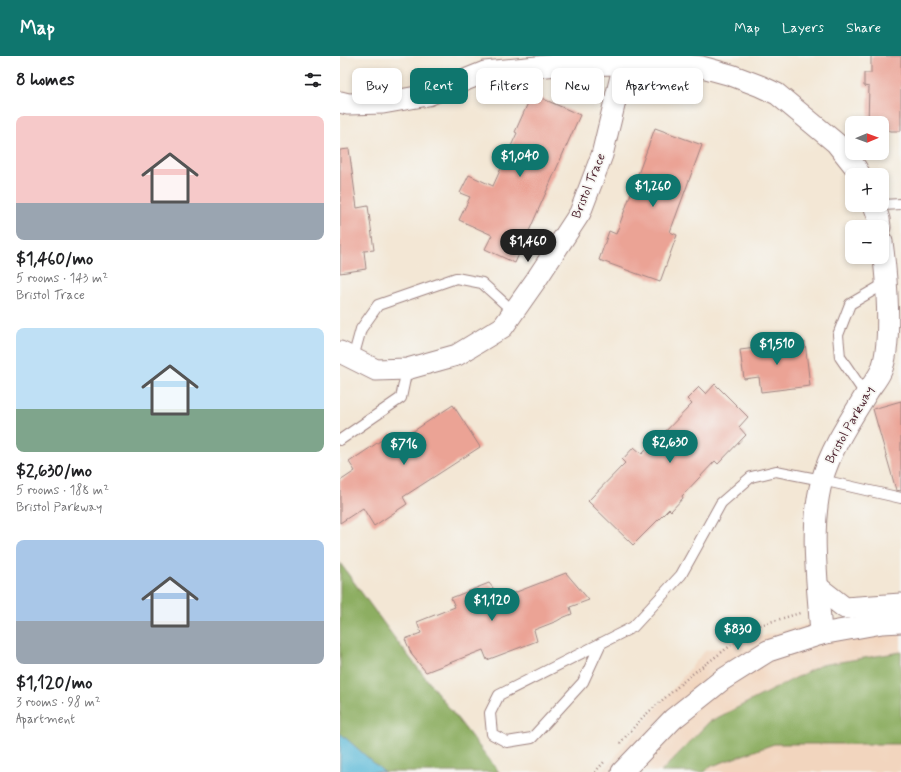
<!DOCTYPE html>
<html lang="en">
<head>
<meta charset="utf-8">
<style>
	:root { --surface:#fff; --page:#f6f6f6; --text:#202124; --muted:#757577; --accent:#0f766e }
	body { margin:0; font-family:Mynerve,sans-serif; background:var(--page); color:var(--text); height:100vh; display:flex; flex-direction:column; font-size:15px; white-space:nowrap }
	* { box-sizing:border-box; margin:0 }
	p { font-size:13px; color:var(--muted) }
	.icon { flex:none; width:22px; height:22px; fill:none; stroke:currentColor; stroke-width:2; stroke-linecap:round; stroke-linejoin:round }
	.map { position:relative; flex:1; overflow:hidden }
	.drawer { display:flex; flex-direction:column; background:var(--surface); width:340px }
	.drawer>* { flex:none }
	.guide { position:absolute; left:12px; top:12px; width:380px; height:36px; display:flex; gap:8px }
	.needle { width:26px; rotate:89deg }
	.tools { position:absolute; left:505px; top:60px; display:grid; gap:8px }
	.tools a { display:grid; place-items:center; width:44px; height:44px; border-radius:8px; background:var(--surface); box-shadow:0 2px 6px #0003; font-size:20px }
	.price { position:absolute; translate:-50% -34px; padding:0 9px; border-radius:14px; background:var(--accent); color:#fff; font-size:13px; line-height:26px; filter:drop-shadow(0 1px 2px #0008) }
	.price::after { content:''; position:absolute; left:50%; top:24px; width:12px; height:9px; margin-left:-6px; background:inherit; clip-path:polygon(0 0,100% 0,50% 100%) }
	.price.selected { background:#222; color:#fff }
	ul { padding:0; list-style:none }
	li { display:grid; align-content:center; gap:8px; height:212px; padding:0 16px }
	li span { display:grid; place-items:center; height:124px; border-radius:8px; color:#555 }
	li>.icon { margin-inline-start:auto }
	span .icon { width:72px; height:72px; fill:#fffc; stroke-width:1 }
	li b { font-size:17px }
	h2 { display:flex; justify-content:space-between; align-items:center; height:48px; padding:0 16px; font-size:17px }
	.pill { padding:0 14px; border-radius:8px; background:var(--surface); box-shadow:0 2px 6px #0003; font-size:14px; line-height:36px }
	.pill.selected { background:var(--accent); color:#fff }
	header { display:flex; align-items:center; gap:24px; box-sizing:border-box; height:56px; padding:0 20px; background:var(--accent); color:#fff }
	header strong { font-size:19px }
	nav { display:flex; gap:22px; margin-inline-start:auto; font-size:14px }
	main { display:flex; flex:1; min-height:0 }
	.map>svg:first-child { display:block }
	.built { fill:#f2d5be }
	.forest { fill:#8dae62; stroke:#6c6646 }
	.water { fill:#5ab9d8; stroke:#526c82 }
	.building { fill:#eba395 }
	.lines { fill:none; stroke-linecap:round; stroke-linejoin:round }
	.service-casing { stroke:#9e8380; stroke-width:12 }
	.minor-casing { stroke:#9e8380; stroke-width:23 }
	.path { stroke:#9e8380; stroke-width:2.5; stroke-dasharray:1 3; stroke-linecap:butt }
	.service { stroke:#fff; stroke-width:10 }
	.minor { stroke:#fff; stroke-width:21 }
	.labels { text-anchor:middle; dominant-baseline:central; stroke-width:3.5; stroke-linejoin:round; paint-order:stroke }
	.street-label { font-size:13px; fill:#4a1f2b; stroke:#f6f6f2 }
</style>
</head>
<body>
<header>
<strong>Map</strong>
<nav><a>Map</a><a>Layers</a><a>Share</a></nav>
</header>
<main>
<section class="drawer">
<h2>8 homes<svg class="icon" aria-label="filters" viewBox="0 0 24 24"><path d="M4 7h16M4 17h16"/><circle cx="9" cy="7" r="2"/><circle cx="15" cy="17" r="2"/></svg></h2>
<ul>
<li><span style="background:linear-gradient(#f6c9c9 70%,#9aa5b1 0)"><svg class="icon" aria-label="home" viewBox="0 0 24 24"><path d="M3 11l9-7 9 7M6 9v11h12V9"/></svg></span><div><b>$1,460/mo</b><p>5 rooms · 143 m²</p><p>Bristol Trace</p></div></li>
<li><span style="background:linear-gradient(#bfe0f5 65%,#7fa58c 0)"><svg class="icon" aria-label="home" viewBox="0 0 24 24"><path d="M3 11l9-7 9 7M6 9v11h12V9"/></svg></span><div><b>$2,630/mo</b><p>5 rooms · 188 m²</p><p>Bristol Parkway</p></div></li>
<li><span style="background:linear-gradient(#a9c7e8 65%,#9aa5b1 0)"><svg class="icon" aria-label="home" viewBox="0 0 24 24"><path d="M3 11l9-7 9 7M6 9v11h12V9"/></svg></span><div><b>$1,120/mo</b><p>3 rooms · 98 m²</p><p>Apartment</p></div></li>
</ul>
</section>
<div class="map">
<svg width="561" height="716" viewBox="0 0 561 716">
	<rect width="100%" height="100%" fill="#f6f6f2"/>
	<filter id="ink" filterUnits="userSpaceOnUse"><feTurbulence type="fractalNoise" baseFrequency=".025" numOctaves="2"/><feDisplacementMap in="SourceGraphic" scale="8" xChannelSelector="R" yChannelSelector="G"/><feConvolveMatrix kernelMatrix="1 2 1 2 8 2 1 2 1" color-interpolation-filters="sRGB"/></filter>
	<filter id="wash" filterUnits="userSpaceOnUse"><feTurbulence type="fractalNoise" baseFrequency=".012" numOctaves="4" result="noise"/><feDisplacementMap in="SourceGraphic" scale="16" xChannelSelector="R" yChannelSelector="G"/><feGaussianBlur stdDeviation="0.9" result="paint"/><feColorMatrix in="noise" values="0 0 0 0 0 0 0 0 0 0 0 0 0 0 0 0 0 1.4 0 .05"/><feComposite in="paint" operator="in"/></filter>
	<g filter="url(#wash)">
		<rect width="100%" height="100%" fill="#f3e7d5"/>
		<path class="built" d="M561,556V716H262L365,595L473,567Z"/>
		<g class="forest">
			<path d="M0,507L56,584L159,716H0Z"/>
			<path d="M561,596V688H434L369,711L365,716H321L369,666L481,609Z"/>
		</g>
		<path class="water" d="M0,677L44,716H0Z"/>
		<g id="blocks">
			<g class="building">
				<path d="M531,0H561V75H551L542,72V67H528L529,31L524,30V17H531Z"/>
				<path d="M192,38L240,59L175,207L145,193L152,179L119,164L130,141L120,137L129,119L153,130L177,77L175,76Z"/>
				<path d="M315,72L362,89L330,176L337,179L320,226L259,204L269,175L276,178Z"/>
				<path d="M9,93L17,152L28,150L34,194L24,195L26,213L0,217V94Z"/>
				<path d="M465,286L470,330L421,336L419,321L404,323L400,294Z"/>
				<path d="M375,328L408,361L399,371L406,379L378,408L375,405L342,440L343,442L331,455L329,453L293,489L248,445L285,407L282,404L294,391L302,398L319,382L352,348L347,343L359,331L366,338Z"/>
				<path d="M561,345V435L556,434L533,353Z"/>
				<path d="M113,349L140,391L63,441L67,448L34,470L23,452L0,467V425L15,415L9,406L52,377L57,386Z"/>
				<path d="M226,517L249,544L230,551L232,558L222,562L217,565L194,574L197,585L147,604L143,594L86,616L72,599L65,583L81,577L77,566L115,551L111,542L149,527L161,542Z"/>
			</g>
		</g>
	</g>
	<g filter="url(#ink)">
		<use href="#blocks" fill-opacity="0" stroke="#9e8380" stroke-width="1"/>
		<g class="lines">
			<defs>
				<g id="service">
					<path d="M542,149L561,148"/>
					<path d="M13,302L21,273L38,249L116,222L142,227L174,256"/>
					<path d="M526,339L500,301L498,279L510,248L546,227"/>
					<path d="M0,384L61,342L67,313"/>
					<path d="M261,587L243,626L192,682L167,686L152,678L150,657L159,639L293,571L341,519L381,447L411,421L436,415L482,424L561,442"/>
				</g>
				<g id="minor">
					<path d="M0,46L8,48L43,47L88,39L145,16L217,9L284,8L327,7L362,11L391,19L420,30L437,38L496,87L516,112L520,119"/>
					<path d="M534,149L539,163L540,171"/>
					<path d="M0,296L36,314L67,313L117,299L163,271L196,224L240,157L262,99L284,8"/>
					<path d="M478,531L505,552L561,548"/>
					<path d="M481,578C478,529 469,471 482,424C491,392 511,363 528,335C532,329 538,322 541,315C553,288 546,216 542,186"/>
					<path d="M282,716L333,663L382,624L428,595L481,578L542,567L561,566"/>
				</g>
			</defs>
			<use href="#service" class="service-casing"/>
			<use href="#minor" class="minor-casing"/>
			<g class="path">
				<path d="M280,687L302,662L351,619L417,570L460,557"/>
				<path d="M255,716L264,706"/>
			</g>
			<use href="#service" class="service"/>
			<use href="#minor" class="minor"/>
		</g>
	</g>
	<g class="labels">
		<g class="street-label">
			<text transform="translate(249 130) rotate(-68)">Bristol Trace</text>
			<text transform="translate(510 369) rotate(-61)">Bristol Parkway</text>
		</g>
	</g>
</svg>
<div class="tools">
<a><svg class="needle" viewBox="-14 -14 28 28"><path d="M0-13l5 13h-10z" fill="#e53935"/><path d="M0 13l5-13h-10z" fill="#757577"/></svg></a>
<a>+</a>
<a>−</a>
</div>
<b class="price" style="left:180px;top:122px">$1,040</b>
<b class="price" style="left:313px;top:152px">$1,260</b>
<b class="price selected" style="left:188px;top:207px">$1,460</b>
<b class="price" style="left:437px;top:310px">$1,510</b>
<b class="price" style="left:330px;top:408px">$2,630</b>
<b class="price" style="left:64px;top:410px">$716</b>
<b class="price" style="left:152px;top:566px">$1,120</b>
<b class="price" style="left:398px;top:595px">$830</b>
<div class="guide">
<a class="pill">Buy</a>
<a class="pill selected">Rent</a>
<a class="pill">Filters</a>
<a class="pill">New</a>
<a class="pill">Apartment</a>
</div>
</div>
</main>
</body>
</html>
